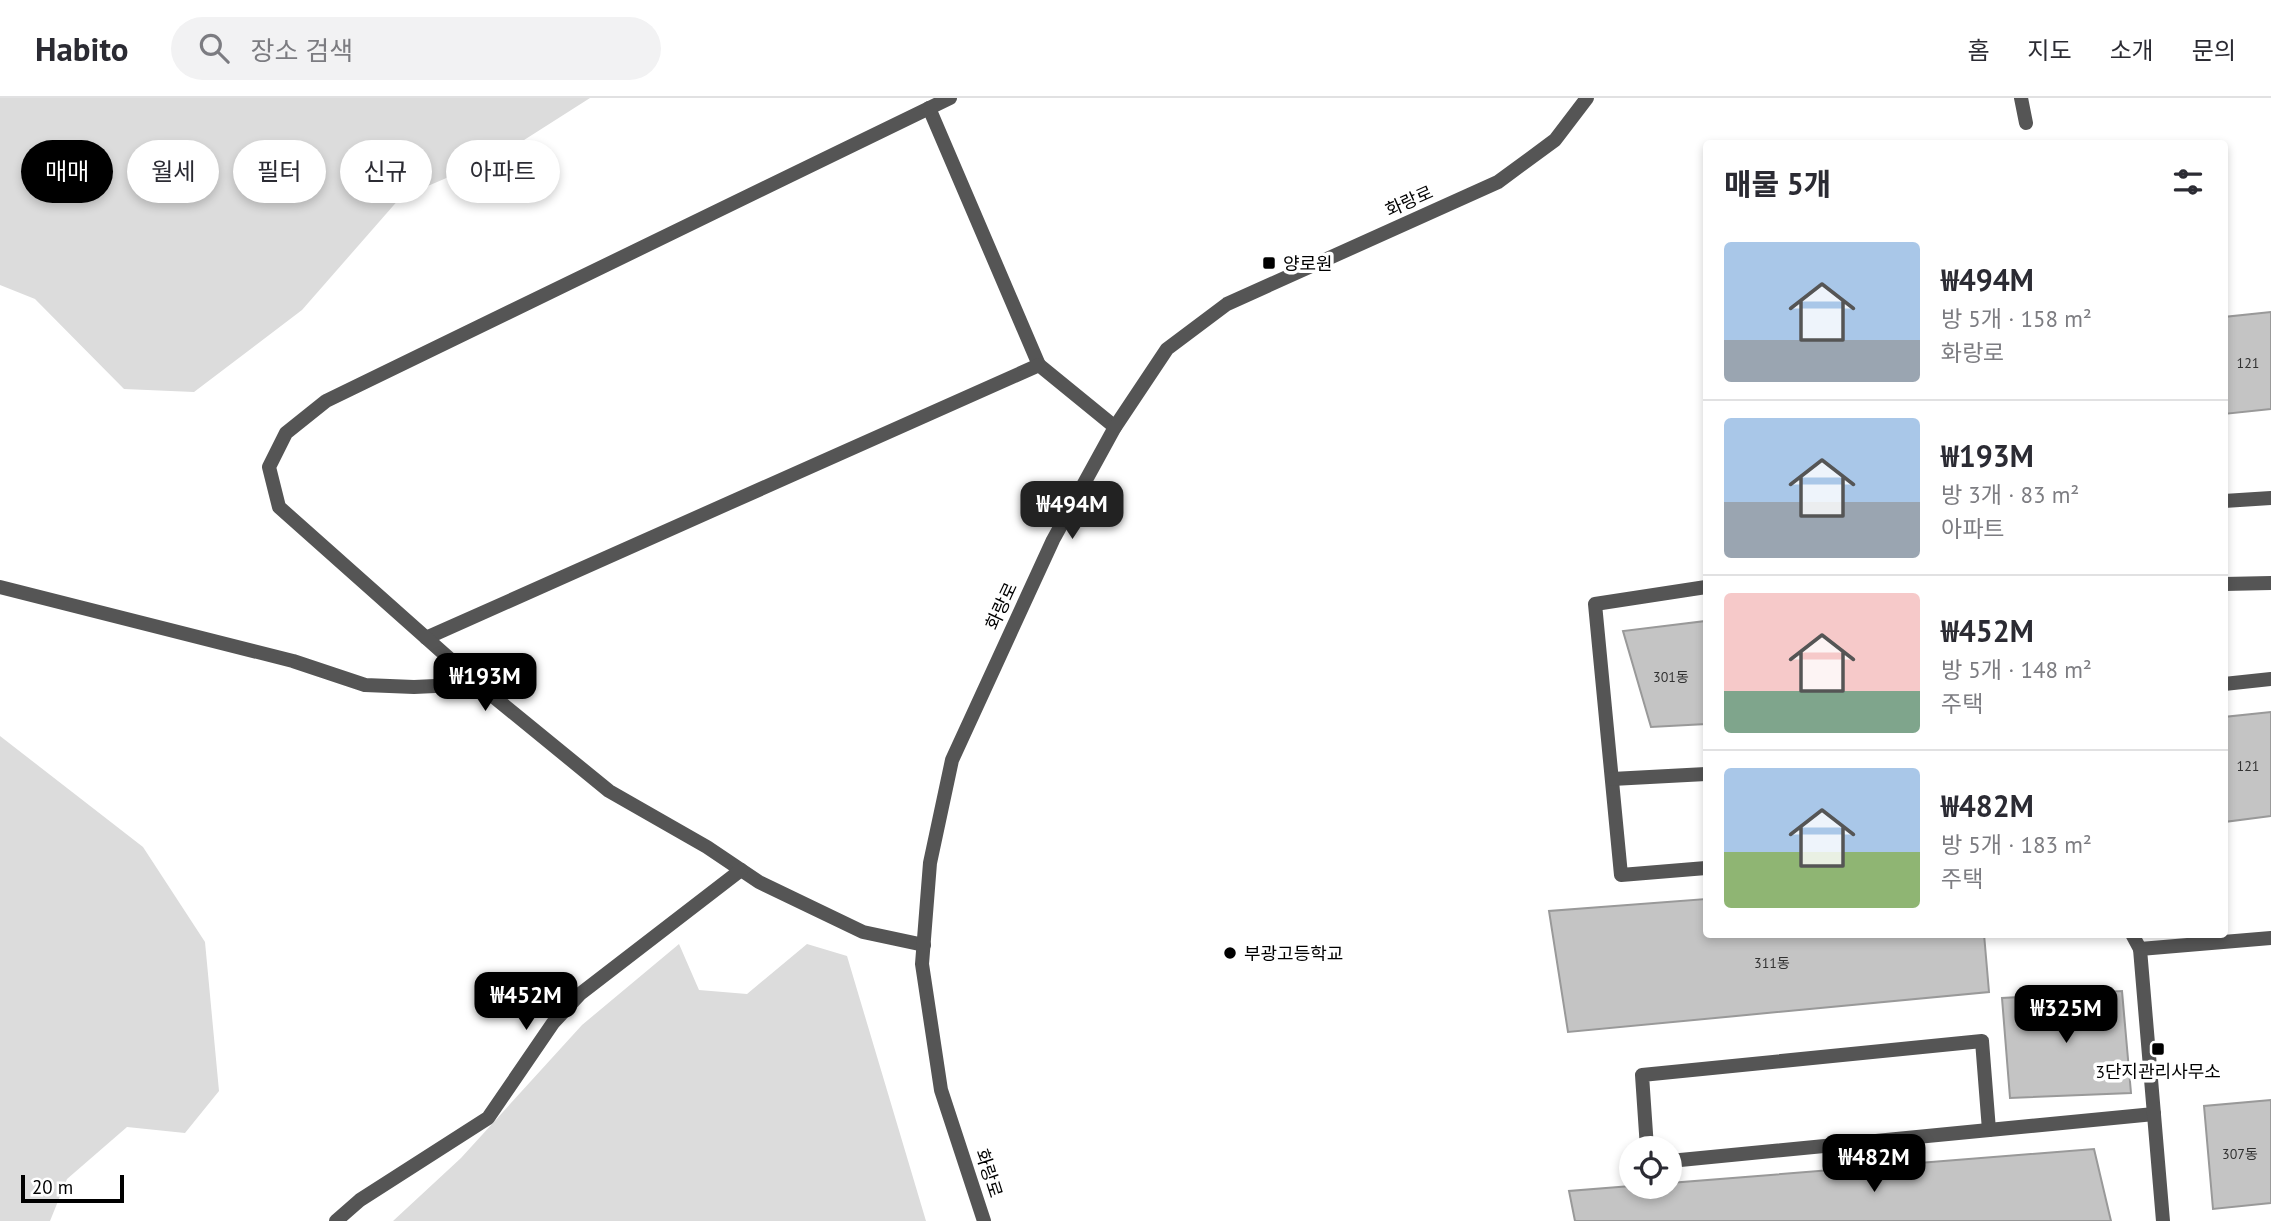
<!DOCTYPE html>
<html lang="ko">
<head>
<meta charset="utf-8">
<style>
	:root { --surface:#fff; --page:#f2f2f3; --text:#2b2b33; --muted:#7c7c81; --line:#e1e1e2; --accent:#000 }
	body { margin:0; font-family:"PT Sans","Noto Sans KR",sans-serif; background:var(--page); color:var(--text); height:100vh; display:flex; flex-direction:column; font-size:26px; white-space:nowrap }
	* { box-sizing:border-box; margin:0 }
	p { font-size:23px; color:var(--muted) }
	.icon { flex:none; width:38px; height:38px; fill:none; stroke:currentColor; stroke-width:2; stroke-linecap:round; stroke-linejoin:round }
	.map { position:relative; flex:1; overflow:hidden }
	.side { position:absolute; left:1703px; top:42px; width:525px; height:798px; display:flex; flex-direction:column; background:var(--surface); border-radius:7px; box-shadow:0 4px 10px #0003 }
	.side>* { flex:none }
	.hud { position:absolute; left:21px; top:42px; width:665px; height:63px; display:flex; gap:14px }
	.buttons { position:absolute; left:1619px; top:1038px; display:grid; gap:14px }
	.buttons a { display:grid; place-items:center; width:63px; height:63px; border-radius:50%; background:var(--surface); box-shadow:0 4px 10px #0003; font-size:35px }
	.scale { position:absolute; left:21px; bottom:18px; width:103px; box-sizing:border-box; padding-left:7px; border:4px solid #000; border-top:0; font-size:19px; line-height:24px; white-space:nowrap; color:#000; -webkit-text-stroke:5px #fff; paint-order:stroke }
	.price { position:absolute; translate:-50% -60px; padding:0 16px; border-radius:14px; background:var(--accent); color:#fff; font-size:23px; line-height:46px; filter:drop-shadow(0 2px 4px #0008) }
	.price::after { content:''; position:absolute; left:50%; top:42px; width:21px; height:16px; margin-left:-10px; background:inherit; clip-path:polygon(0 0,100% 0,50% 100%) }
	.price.active { background:#222; color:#fff }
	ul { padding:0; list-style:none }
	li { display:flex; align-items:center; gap:21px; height:175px; padding:0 21px }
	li+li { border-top:2px solid var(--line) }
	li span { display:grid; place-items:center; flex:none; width:196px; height:140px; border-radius:7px; color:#555 }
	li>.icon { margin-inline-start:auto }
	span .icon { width:84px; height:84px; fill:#fffc; stroke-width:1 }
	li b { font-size:30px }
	h2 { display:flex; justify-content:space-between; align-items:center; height:84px; padding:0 21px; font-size:30px }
	.tag { padding:0 24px; border-radius:32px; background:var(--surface); box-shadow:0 4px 10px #0003; font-size:24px; line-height:63px }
	.tag.active { background:var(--accent); color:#fff }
	header { display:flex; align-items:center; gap:42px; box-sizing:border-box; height:98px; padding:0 35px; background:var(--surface); border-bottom:2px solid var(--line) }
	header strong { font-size:33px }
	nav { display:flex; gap:38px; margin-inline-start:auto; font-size:24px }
	.search { width:490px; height:63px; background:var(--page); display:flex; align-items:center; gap:18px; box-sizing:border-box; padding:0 24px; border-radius:38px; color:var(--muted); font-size:26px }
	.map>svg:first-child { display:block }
	.green { fill:#dcdcdc }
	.building { fill:#c4c4c4; stroke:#999; stroke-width:2 }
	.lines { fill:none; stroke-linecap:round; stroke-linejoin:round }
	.lane { stroke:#555; stroke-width:14 }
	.street { stroke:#555; stroke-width:14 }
	.poi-dot { fill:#000; stroke:#fff; stroke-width:2.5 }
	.labels { text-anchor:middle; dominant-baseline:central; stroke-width:7; stroke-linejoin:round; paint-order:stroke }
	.number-label { font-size:14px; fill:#313131 }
	.street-label { font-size:18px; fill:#000; stroke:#fff }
	.poi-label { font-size:18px; fill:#000; stroke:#fff; text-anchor:start }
</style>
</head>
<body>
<header>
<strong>Habito</strong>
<div class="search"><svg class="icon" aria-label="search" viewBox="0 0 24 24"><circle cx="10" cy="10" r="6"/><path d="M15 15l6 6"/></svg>장소 검색</div>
<nav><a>홈</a><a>지도</a><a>소개</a><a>문의</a></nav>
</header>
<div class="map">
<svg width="2271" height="1123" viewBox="0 0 2271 1123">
	<rect width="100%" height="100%" fill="#fff"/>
	<g class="green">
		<path d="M0,0H590L502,56L400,100L302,212L194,294L124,291L35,201L0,187Z"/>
		<path d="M0,638L143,749L205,844L219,993L185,1035L127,1029L67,1081L50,1123H0Z"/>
		<path d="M679,846L699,892L747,896L807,846L847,858L926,1123H393L461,1060L582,927Z"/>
	</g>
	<g class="building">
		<path d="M2271,214V311L2224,316V219Z"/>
		<path d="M1706,523V626L1651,629L1623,533Z"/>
		<path d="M2271,614V718L2224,724V619Z"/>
		<path d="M1706,801V836H1984L1989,894L1568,934L1549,813Z"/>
		<path d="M2122,893L2131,995L2010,1000L2002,900Z"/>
		<path d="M2271,1002V1105L2213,1111L2204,1008Z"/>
		<path d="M2094,1051L2111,1123H1575L1569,1093L1631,1088H1670V1085Z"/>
	</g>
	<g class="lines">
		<g class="lane">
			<path d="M2021,0L2026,25"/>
			<path d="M929,10L1039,267"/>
			<path d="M2224,403L2271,400"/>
			<path d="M2224,486L2271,485"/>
			<path d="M1706,489L1595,506L1621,777L1706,770"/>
			<path d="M426,540L1039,267L1115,329"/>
			<path d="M478,586L279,409L269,369L286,335L326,303L950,0"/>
			<path d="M2224,586L2271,581"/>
			<path d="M1612,681L1706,676"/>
			<path d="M2132,836L2140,851"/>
			<path d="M1647,1050L1642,977L1982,943L1989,1032"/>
			<path d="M1670,1063L2154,1016"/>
			<path d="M2163,1123L2140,851L2271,840"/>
		</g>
		<g class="street">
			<path d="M0,489L293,563L365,587L414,589L478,586L609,693L707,749L759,784L863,834L924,847"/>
			<path d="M336,1123L360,1102L488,1020L553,925L580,896L741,772"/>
			<path d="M984,1123L941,992L922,866L930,765L952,662L1053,442L1115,329L1167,251L1227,206L1498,84L1555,42L1587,0"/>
		</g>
	</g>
	<g class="poi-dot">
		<rect x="1262" y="158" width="14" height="14" rx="3.5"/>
		<circle cx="1230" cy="855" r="7"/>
		<rect x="2151" y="944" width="14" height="14" rx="3.5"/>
	</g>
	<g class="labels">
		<g class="number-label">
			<text x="2248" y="265">121</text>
			<text x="1671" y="579">301동</text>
			<text x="2248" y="668">121</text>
			<text x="1772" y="865">311동</text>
			<text x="2240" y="1056">307동</text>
		</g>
		<g class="street-label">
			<text transform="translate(1409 103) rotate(-24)">화랑로</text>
			<text transform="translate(1001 508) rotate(-65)">화랑로</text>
			<text transform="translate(989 1075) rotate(72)">화랑로</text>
		</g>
		<g class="poi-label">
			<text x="1283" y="165">양로원</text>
			<text x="1244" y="855">부광고등학교</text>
			<text x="2158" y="973" text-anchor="middle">3단지관리사무소</text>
		</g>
	</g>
</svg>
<div class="buttons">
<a><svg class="icon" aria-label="locate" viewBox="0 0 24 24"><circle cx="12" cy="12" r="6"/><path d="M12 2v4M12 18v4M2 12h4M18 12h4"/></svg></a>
</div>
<div class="scale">20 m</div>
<b class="price active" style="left:1072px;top:443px">₩494M</b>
<b class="price" style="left:485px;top:615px">₩193M</b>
<b class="price" style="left:526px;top:934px">₩452M</b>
<b class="price" style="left:2066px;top:947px">₩325M</b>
<b class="price" style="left:1874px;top:1096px">₩482M</b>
<div class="hud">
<a class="tag active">매매</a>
<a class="tag">월세</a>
<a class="tag">필터</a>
<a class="tag">신규</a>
<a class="tag">아파트</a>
</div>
<section class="side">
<h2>매물 5개<svg class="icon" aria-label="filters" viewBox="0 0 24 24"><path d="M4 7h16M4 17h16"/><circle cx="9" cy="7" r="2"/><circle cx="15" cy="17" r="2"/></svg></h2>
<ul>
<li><span style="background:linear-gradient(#a9c7e8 70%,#9aa5b1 0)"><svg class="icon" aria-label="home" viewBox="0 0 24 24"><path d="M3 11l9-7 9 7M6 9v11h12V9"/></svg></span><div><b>₩494M</b><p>방 5개 · 158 m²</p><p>화랑로</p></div></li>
<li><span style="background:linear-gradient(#a9c7e8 60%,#9aa5b1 0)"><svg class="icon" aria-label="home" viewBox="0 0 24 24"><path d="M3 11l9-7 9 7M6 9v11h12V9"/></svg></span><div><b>₩193M</b><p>방 3개 · 83 m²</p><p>아파트</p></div></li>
<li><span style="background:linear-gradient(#f6c9c9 70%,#7fa58c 0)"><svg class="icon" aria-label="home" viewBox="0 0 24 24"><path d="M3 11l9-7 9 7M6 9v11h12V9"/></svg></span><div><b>₩452M</b><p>방 5개 · 148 m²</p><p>주택</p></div></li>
<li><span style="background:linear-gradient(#a9c7e8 60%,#8fb573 0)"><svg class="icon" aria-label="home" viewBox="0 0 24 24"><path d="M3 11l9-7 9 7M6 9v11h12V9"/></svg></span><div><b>₩482M</b><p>방 5개 · 183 m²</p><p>주택</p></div></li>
</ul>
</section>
</div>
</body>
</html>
